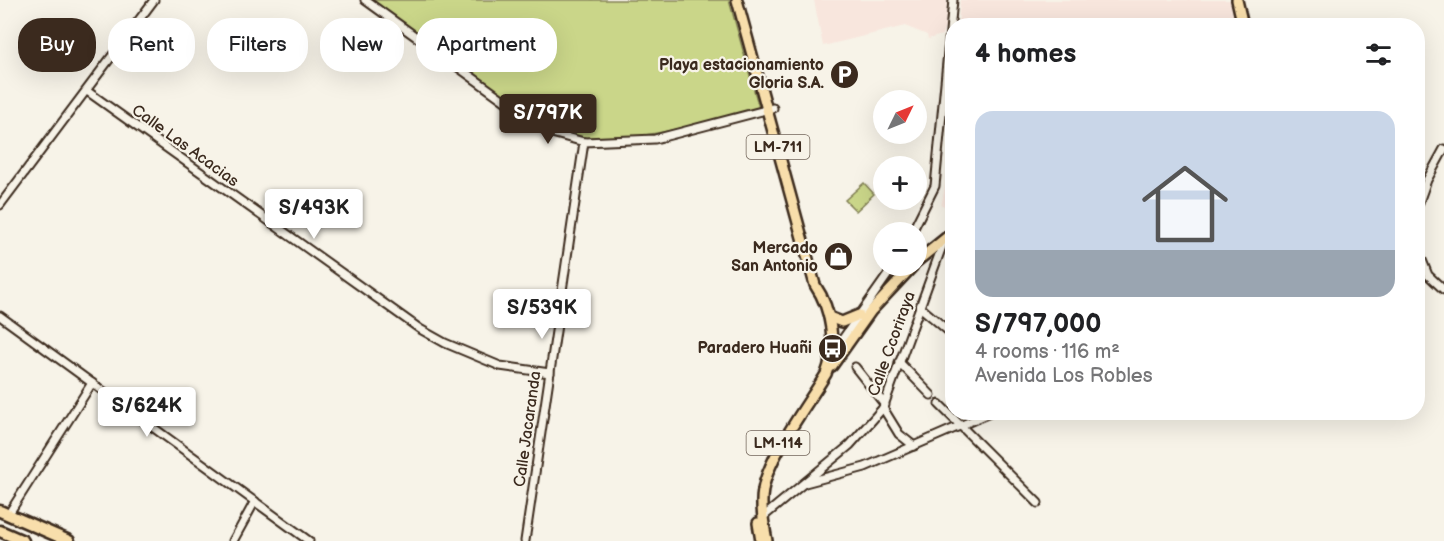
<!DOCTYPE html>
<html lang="en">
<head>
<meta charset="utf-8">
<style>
	:root { --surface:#fff; --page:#f2f2f2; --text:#202124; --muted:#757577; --line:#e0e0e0; --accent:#3b2a1e }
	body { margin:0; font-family:"Balsamiq Sans",sans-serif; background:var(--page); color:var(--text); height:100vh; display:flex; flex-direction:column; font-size:22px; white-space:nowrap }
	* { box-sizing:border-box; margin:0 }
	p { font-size:20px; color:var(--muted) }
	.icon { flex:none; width:33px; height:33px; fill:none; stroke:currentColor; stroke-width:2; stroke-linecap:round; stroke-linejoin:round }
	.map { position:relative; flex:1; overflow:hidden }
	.details { position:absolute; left:945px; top:18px; width:480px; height:402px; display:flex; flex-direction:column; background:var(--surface); border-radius:24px; box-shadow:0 6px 24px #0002 }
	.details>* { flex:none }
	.banner { position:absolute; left:18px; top:18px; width:570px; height:54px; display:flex; gap:12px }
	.needle { width:39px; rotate:47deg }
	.tools { position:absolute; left:873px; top:90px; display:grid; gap:12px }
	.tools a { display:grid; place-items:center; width:54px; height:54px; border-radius:50%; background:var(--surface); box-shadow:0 6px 24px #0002; font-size:30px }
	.price { position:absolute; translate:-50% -51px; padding:0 14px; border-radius:6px; background:#fff; color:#222; font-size:20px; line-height:39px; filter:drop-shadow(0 2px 3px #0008) }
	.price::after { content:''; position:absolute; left:50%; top:36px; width:18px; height:14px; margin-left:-9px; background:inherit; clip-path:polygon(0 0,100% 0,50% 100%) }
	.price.active { background:var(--accent); color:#fff }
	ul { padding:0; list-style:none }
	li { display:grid; align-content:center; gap:12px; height:318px; padding:0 30px }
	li+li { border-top:2px solid var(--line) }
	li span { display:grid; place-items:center; height:186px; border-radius:18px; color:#555 }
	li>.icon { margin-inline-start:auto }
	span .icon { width:108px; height:108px; fill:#fffc; stroke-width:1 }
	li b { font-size:26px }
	h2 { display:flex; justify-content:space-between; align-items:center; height:72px; padding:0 30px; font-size:26px }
	.tag { padding:0 21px; border-radius:24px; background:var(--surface); box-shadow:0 6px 24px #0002; font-size:21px; line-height:54px }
	.tag.active { background:var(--accent); color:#fff }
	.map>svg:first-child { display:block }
	.built { fill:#f8e6dd }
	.green { fill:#cad689; stroke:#828054; stroke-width:1.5 }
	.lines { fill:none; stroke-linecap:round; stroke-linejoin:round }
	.minor-casing { stroke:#3b2a1e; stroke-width:11 }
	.major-casing { stroke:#3b2a1e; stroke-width:14 }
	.highway-casing { stroke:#3b2a1e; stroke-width:15 }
	.minor { stroke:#f7f3e8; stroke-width:7 }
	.major { stroke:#f8deab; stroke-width:9 }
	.highway { stroke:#f8deab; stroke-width:10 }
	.labels { text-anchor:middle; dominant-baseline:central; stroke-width:4.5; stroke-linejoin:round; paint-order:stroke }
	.shield { fill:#f7f3e8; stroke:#73665b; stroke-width:1.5 }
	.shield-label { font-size:15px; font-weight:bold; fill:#3b2a1e }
	.poi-label { font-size:16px; font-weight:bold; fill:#3b2a1e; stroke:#f7f3e8; text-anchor:end }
	.street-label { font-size:16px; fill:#3b2a1e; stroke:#f7f3e8 }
</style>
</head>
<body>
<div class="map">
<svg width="1444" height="541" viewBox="0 0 1444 541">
	<rect width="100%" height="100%" fill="#f7f3e8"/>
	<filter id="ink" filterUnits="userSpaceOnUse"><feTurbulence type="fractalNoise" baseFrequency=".0167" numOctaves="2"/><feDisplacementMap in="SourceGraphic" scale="12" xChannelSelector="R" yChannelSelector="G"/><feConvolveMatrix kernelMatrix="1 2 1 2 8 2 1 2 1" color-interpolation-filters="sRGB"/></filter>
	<g filter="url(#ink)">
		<g class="built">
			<path d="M814,0H947L945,26L942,35L928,39L927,35L905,26L823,46Z"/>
			<path d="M960,0H1232L1238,25L958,26Z"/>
			<path d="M952,109V206H941L949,166Z"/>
		</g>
		<g class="green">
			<path d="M369,0H729L759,108C703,122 646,141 588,139C542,137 412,31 369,0Z"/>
			<path d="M864,183L874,194L856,211L845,200Z"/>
		</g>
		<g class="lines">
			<defs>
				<g id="minor">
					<path d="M365,0L548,132L584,142L655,139L773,108"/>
					<path d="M87,91L420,329L445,343L500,366L550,373"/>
					<path d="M0,205L154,0"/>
					<path d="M1418,205L1427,180L1444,149"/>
					<path d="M912,232L935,186L953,0"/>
					<path d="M1418,250L1428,275L1444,290"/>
					<path d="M920,307L952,334"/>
					<path d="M0,316L309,541"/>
					<path d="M832,354L894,266"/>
					<path d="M899,362L931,395"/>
					<path d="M855,367L885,405"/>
					<path d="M939,404L1038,503"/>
					<path d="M883,408L899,434L914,446"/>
					<path d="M805,483L865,467L992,412"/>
					<path d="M8,515L92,383"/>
					<path d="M763,517L850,445L883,408L944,241"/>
					<path d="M233,541L255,501"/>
					<path d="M525,541L584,142"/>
				</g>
				<g id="major">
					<path d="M737,0L815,285C832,310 837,346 826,374C808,404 768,457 763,490C760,507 764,524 767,541"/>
					<path d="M1237,0L1243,26"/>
					<path d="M916,262L952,233"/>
					<path d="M829,317L842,322L859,315"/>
					<path d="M832,366L871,311L913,266"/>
					<path d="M758,523L761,541"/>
				</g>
				<g id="highway">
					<path d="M0,511L69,541"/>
					<path d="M0,531L23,541"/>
				</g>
			</defs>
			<use href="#minor" class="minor-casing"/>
			<use href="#major" class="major-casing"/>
			<use href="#highway" class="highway-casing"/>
			<use href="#minor" class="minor"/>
			<use href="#major" class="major"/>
			<use href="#highway" class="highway"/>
		</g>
	</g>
	<defs>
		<symbol id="parking-disc" viewBox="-11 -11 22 22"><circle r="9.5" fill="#3b2a1e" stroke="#f7f3e8"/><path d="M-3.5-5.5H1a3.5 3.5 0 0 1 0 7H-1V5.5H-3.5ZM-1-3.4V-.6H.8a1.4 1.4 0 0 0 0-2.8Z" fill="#fff"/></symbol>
		<symbol id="shop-disc" viewBox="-11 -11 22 22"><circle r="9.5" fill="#3b2a1e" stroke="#f7f3e8"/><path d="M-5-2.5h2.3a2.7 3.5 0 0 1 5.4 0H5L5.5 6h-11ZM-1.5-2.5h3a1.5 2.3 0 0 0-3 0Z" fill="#fff"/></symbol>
		<symbol id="bus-disc" viewBox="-11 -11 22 22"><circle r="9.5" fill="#3b2a1e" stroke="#f7f3e8"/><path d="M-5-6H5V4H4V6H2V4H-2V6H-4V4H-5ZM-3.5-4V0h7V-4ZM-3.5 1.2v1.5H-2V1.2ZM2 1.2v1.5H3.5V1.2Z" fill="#fff"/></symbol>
	</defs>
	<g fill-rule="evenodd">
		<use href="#parking-disc" x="828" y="58" width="33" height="33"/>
		<use href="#shop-disc" x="822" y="240" width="33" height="33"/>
		<use href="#bus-disc" x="816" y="332" width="33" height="33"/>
	</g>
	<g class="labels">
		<g class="shield">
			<rect x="746.5" y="135" width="63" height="24" rx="4.5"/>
			<rect x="746.5" y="431" width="63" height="24" rx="4.5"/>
		</g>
		<g class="shield-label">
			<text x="778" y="147">LM-711</text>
			<text x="778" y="443">LM-114</text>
		</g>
		<g class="poi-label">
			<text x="824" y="65">Playa estacionamiento<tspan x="824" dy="18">Gloria S.A.</tspan></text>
			<text x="818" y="248">Mercado<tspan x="818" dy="18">San Antonio</tspan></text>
			<text x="812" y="348">Paradero Huañi</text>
		</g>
		<g class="street-label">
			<text transform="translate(185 146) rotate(36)">Calle Las Acacias</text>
			<text transform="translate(892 344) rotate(-70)">Calle Ccoriraya</text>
			<text transform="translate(528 429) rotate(-82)">Calle Jacaranda</text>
		</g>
	</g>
</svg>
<div class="tools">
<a><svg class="needle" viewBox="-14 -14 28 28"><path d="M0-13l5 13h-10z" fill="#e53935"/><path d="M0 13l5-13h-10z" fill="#757577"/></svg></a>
<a>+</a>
<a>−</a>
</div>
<b class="price active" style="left:548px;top:145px">S/797K</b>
<b class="price" style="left:314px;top:240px">S/493K</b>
<b class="price" style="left:542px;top:340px">S/539K</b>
<b class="price" style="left:147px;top:438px">S/624K</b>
<div class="banner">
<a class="tag active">Buy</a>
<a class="tag">Rent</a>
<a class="tag">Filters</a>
<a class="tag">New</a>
<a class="tag">Apartment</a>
</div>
<section class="details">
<h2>4 homes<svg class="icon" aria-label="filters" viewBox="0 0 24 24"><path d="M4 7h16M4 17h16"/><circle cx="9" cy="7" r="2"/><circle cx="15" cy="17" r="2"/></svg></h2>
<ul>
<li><span style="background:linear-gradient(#c9d6e8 75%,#9aa5b1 0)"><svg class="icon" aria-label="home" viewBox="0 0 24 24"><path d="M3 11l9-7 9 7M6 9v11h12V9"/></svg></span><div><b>S/797,000</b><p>4 rooms · 116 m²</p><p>Avenida Los Robles</p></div></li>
</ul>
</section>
</div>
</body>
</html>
